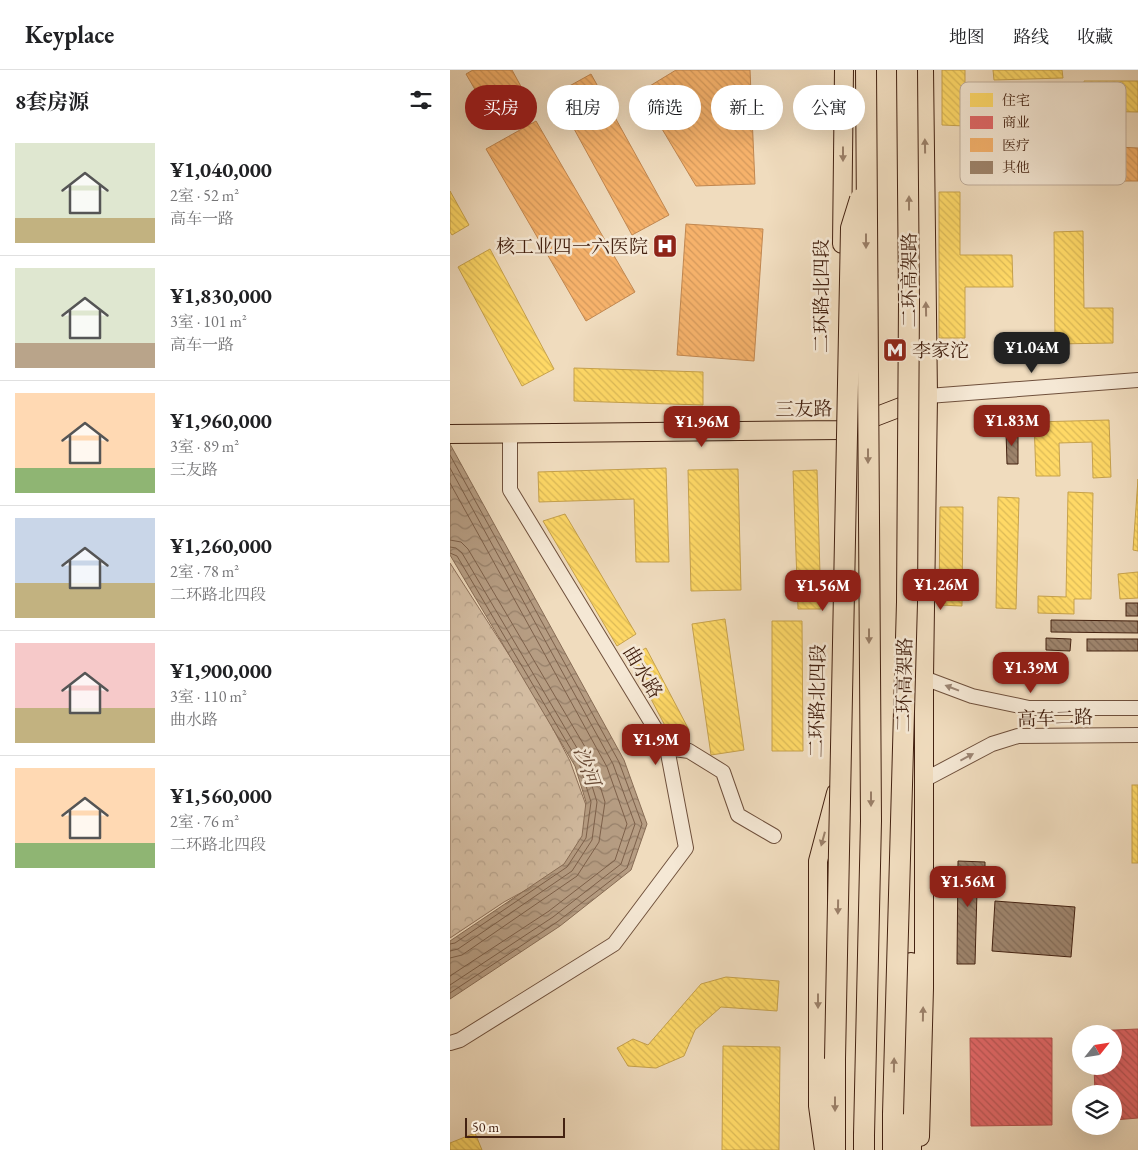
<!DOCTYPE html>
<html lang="zh">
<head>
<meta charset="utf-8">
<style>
	:root { --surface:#fff; --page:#f6f6f6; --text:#202124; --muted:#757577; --line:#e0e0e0; --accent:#8f2418 }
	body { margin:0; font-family:"EB Garamond","Noto Serif SC",serif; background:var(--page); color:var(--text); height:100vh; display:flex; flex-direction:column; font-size:19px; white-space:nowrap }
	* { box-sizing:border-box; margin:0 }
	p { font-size:16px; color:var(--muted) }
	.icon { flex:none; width:28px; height:28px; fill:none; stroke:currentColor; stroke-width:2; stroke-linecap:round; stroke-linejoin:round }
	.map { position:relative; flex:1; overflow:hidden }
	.side { display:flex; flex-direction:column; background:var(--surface); width:450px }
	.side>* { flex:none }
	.hud { position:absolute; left:15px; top:15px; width:475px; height:45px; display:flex; gap:10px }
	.needle { width:32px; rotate:60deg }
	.controls { position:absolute; left:622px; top:955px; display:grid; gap:10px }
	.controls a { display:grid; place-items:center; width:50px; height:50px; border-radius:50%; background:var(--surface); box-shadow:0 5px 20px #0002; font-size:25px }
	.scale { position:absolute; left:15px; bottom:12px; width:100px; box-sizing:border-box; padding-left:5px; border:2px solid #421; border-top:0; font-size:14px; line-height:18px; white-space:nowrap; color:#421; -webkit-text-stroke:4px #f5e8d5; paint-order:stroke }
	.price { position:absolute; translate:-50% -42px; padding:0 11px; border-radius:10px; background:var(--accent); color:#fff; font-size:16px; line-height:32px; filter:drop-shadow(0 1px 2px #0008) }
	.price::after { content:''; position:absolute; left:50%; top:30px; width:15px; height:11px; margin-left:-8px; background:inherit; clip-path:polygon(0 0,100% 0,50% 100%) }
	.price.on { background:#222; color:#fff }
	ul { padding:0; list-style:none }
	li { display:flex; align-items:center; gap:15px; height:125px; padding:0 15px }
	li+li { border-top:1px solid var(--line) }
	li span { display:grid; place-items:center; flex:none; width:140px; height:100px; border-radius:0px; color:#555 }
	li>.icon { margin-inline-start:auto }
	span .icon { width:60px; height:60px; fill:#fffc; stroke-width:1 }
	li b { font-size:21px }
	h2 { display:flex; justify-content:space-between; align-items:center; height:60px; padding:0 15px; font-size:21px }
	.tag { padding:0 18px; border-radius:22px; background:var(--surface); box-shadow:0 5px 20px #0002; font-size:18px; line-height:45px }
	.tag.on { background:var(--accent); color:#fff }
	header { display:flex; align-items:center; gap:30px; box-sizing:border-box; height:70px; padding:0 25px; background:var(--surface); border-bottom:1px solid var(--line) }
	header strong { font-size:24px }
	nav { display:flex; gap:28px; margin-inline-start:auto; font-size:18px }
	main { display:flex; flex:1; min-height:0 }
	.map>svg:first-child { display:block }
	.forest { fill:url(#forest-crowns); stroke:#8c6f59 }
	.water { fill:url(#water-waves); stroke:#886c55 }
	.homes { fill:url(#homes-back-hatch); stroke:#c7a24c }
	.shops { fill:url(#shops-back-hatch); stroke:#b1524c }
	.health { fill:url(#health-back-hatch); stroke:#c18750 }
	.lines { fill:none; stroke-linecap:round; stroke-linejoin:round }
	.shore { stroke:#7d604a; stroke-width:1 }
	.building { fill:url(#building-back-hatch); stroke:#421 }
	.minor-casing { stroke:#6f503c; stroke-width:16 }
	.major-casing { stroke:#421; stroke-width:20 }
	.highway-casing { stroke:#421; stroke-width:22 }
	.minor { stroke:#f5e8d5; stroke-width:14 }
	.major { stroke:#f0dcbe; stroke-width:18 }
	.highway { stroke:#f0dcbe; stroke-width:20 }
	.highway-bridge-casing { stroke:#421; stroke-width:22; stroke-linecap:butt }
	.highway-bridge { stroke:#f0dcbe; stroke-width:20 }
	.oneway { fill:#9a7f68 }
	.oneway2 { fill:#9c8573 }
	.labels { text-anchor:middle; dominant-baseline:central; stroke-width:5; stroke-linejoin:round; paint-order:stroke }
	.poi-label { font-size:19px; fill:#421; stroke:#f5e8d5; text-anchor:end }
	.street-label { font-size:19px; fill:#421; stroke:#f5e8d5 }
	.water-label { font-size:20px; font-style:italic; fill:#664733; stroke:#f5e8d5 }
	.key { fill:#f5e8d5; stroke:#c0ad9a; stroke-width:1 }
	.key-label { font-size:14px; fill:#421 }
</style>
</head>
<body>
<header>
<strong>Keyplace</strong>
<nav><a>地图</a><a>路线</a><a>收藏</a></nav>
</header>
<main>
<section class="side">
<h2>8套房源<svg class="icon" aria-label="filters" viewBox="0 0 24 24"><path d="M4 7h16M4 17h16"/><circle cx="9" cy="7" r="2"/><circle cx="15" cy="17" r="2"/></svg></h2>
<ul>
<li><span style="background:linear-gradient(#dfe7d0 75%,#c2b280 0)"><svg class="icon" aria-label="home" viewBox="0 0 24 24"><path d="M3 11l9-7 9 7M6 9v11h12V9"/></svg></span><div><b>¥1,040,000</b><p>2室 · 52 m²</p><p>高车一路</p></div></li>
<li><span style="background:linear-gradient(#dfe7d0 75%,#b9a48a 0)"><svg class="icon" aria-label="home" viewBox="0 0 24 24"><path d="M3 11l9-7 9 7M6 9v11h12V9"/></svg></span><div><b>¥1,830,000</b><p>3室 · 101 m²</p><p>高车一路</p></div></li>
<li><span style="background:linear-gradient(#ffd9b3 75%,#8fb573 0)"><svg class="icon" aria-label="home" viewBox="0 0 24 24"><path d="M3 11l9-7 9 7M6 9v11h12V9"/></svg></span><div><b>¥1,960,000</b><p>3室 · 89 m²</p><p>三友路</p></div></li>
<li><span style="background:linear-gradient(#c9d6e8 65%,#c2b280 0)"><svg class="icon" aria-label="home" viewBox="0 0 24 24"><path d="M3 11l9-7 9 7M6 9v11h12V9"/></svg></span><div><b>¥1,260,000</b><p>2室 · 78 m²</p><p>二环路北四段</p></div></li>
<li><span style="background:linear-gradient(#f6c9c9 65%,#c2b280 0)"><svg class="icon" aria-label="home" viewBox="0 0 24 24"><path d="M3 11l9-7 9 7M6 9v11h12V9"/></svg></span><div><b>¥1,900,000</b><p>3室 · 110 m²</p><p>曲水路</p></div></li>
<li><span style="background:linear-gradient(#ffd9b3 75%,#8fb573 0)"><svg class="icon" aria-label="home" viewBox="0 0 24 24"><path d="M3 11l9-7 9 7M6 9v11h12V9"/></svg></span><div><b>¥1,560,000</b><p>2室 · 76 m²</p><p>二环路北四段</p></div></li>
</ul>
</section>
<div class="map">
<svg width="688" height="1080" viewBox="0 0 688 1080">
	<defs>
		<pattern id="forest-crowns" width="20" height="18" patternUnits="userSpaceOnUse" patternTransform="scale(1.25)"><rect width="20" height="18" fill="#d3bca1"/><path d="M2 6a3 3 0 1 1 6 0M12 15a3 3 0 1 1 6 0" fill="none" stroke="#b6a18a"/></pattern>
		<pattern id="water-waves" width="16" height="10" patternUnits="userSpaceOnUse" patternTransform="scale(1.25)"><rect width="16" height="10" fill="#b69d83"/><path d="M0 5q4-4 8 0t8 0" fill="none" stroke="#96806a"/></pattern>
		<pattern id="homes-back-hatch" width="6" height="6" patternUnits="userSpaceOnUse" patternTransform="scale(1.25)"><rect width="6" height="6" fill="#ffd966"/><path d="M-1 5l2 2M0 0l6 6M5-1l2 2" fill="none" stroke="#dcba57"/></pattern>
		<pattern id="shops-back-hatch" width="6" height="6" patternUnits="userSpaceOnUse" patternTransform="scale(1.25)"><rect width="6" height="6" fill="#e06666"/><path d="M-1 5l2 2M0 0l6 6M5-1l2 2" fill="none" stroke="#b75453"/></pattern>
		<pattern id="health-back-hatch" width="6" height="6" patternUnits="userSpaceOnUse" patternTransform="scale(1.25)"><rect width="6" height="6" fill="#f6b26b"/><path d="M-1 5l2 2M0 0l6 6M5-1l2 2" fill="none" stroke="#d4995c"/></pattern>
		<pattern id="building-back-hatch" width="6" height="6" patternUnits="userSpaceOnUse" patternTransform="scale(1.25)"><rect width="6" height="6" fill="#9d836b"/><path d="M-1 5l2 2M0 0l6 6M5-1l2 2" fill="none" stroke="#826b57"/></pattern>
	</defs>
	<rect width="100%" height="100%" fill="#f0dcbe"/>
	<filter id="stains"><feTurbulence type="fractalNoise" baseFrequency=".004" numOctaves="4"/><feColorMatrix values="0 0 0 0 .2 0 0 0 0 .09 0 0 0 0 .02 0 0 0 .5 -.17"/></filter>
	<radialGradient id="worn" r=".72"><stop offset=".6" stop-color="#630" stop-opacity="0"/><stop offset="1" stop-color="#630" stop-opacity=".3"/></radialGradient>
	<path class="forest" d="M0,493L88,630L120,691L141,749L124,794L54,832L0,868Z"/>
	<path class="water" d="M0,374L174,690L197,754L181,800L110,856L0,929V871L114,794L132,766L136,732L125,696L0,485Z"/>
	<g class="homes">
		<path d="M492,0H515V56L492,55Z"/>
		<path d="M543,0H612L613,8L544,10Z"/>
		<path d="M634,11H688V42L634,41Z"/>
		<path d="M0,121L19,155L2,165L0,162Z"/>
		<path d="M489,122H510V185H562L563,217H515V268H489Z"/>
		<path d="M633,161L634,238H663V273L605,274L604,162Z"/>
		<path d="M40,179L104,299L72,316L8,197Z"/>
		<path d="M124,298L253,302V335L124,331Z"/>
		<path d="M659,350L661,407L643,408L642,372L609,373L610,406H586L584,352Z"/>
		<path d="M216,398L219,492H186L184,429L89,432L88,402Z"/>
		<path d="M288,399L291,520L241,521L238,400Z"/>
		<path d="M367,400L371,539H348L343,401Z"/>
		<path d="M688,409V481L683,480Z"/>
		<path d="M618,422L643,423L641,529H624V544L588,543V526L616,527Z"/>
		<path d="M548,427L569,428L566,539L546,538Z"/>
		<path d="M490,437H513L512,536L489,535Z"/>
		<path d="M115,444L186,564L167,576L93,451Z"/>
		<path d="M688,502V528L670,529L668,504Z"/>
		<path d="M275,549L294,680L261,685L242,554Z"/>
		<path d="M322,551H352L353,681H322Z"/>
		<path d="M196,578L239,660L222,669L179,587Z"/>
		<rect x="682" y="715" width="6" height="78"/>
		<path d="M276,907L329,911L327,941L271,937L245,960L234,986L206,998L178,996L167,978L183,969L198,975L251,914Z"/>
		<path d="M273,976L330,977L329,1080H272Z"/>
		<path d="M25,1063L32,1080H0V1073Z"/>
	</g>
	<g class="shops">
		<path d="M688,959V1048L664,1050V1024H645L644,996H664V964H642V961Z"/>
		<path d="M520,968H602V1055L521,1056Z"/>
	</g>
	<g class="health">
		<path d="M23,0H62L74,22L38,42L16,4Z"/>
		<path d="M226,0H300L305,114L246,116L190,22Z"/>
		<path d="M141,4L219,145L182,165L105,24Z"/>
		<path d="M86,51L185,222L136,251L36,79Z"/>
		<path d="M667,77L688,78V111H667Z"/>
		<path d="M236,154L313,159L304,291L227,285Z"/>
	</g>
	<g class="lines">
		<g class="shore">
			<path d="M0,385L169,692L192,754L177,798L107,852L0,923"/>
			<path d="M0,398L163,694L185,754L171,794L103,847L0,915"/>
			<path d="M0,413L157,697L177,754L165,790L99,841L0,906"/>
			<path d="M0,470L11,472L18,479L141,687L155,732L149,772L127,806L12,885L0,888"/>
			<path d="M0,477L6,478L12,483L134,690L147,732L142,770L122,801L8,879L0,881"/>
			<path d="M0,483L7,486L129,693L141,732L136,768L117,797L5,873L0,874"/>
		</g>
	</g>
	<g class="building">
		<path d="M556,361H568V394H557Z"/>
		<rect x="676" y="533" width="12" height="13"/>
		<path d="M601,550L688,551V563L601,562Z"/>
		<path d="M596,568L621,569L620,581L596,580Z"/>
		<rect x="637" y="569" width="51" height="12"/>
		<path d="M508,791L535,792V821H527L525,894H507Z"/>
		<path d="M545,831L625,837L621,887L542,881Z"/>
	</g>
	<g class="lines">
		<defs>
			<g id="minor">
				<path d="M478,326L688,310"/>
				<path d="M474,608L522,626L579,638H688"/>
				<path d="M217,678L239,681L273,702L288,745L324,766"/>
				<path d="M474,710L542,674L568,666L688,665"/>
				<path d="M0,973L10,970L164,874L236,778L217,678L60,420V364"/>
			</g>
			<g id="major">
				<path d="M392,174L394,0"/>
				<path d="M0,364L391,360L469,330"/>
				<path d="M470,1067L474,918V608L478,326L474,0"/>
				<path d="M374,1080L368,1036V791L386,723"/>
			</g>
			<g id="highway">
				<path d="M461,893V1080"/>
				<path d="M385,989V1080"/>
				<path d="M414,1080V1065"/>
				<path d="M443,1080V1044"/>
			</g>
		</defs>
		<use href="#minor" class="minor-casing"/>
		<use href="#major" class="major-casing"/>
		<use href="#highway" class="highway-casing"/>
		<use href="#minor" class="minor"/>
		<use href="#major" class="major"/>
		<use href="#highway" class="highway"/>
		<defs>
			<g id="highway-bridge">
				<path d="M385,989L401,158L410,129"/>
				<path d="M443,1044L457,532L459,232L457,0"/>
				<path d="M414,1065L421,751L416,0"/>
			</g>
		</defs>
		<use href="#highway-bridge" class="highway-bridge-casing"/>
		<use href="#highway-bridge" class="highway-bridge"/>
	</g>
	<defs><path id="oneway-solid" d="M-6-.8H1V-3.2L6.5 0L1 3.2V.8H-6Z" transform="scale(1.25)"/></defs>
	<g class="oneway">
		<use href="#oneway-solid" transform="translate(475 76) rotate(-91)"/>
		<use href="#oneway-solid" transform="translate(393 84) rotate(90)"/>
		<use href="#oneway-solid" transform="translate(459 133) rotate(-90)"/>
		<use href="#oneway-solid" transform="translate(416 171) rotate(90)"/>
		<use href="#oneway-solid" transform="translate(476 239) rotate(-91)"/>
		<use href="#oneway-solid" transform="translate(418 386) rotate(90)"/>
		<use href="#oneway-solid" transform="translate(419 566) rotate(90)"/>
		<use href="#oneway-solid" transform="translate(421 729) rotate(90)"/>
		<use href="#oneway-solid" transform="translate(373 769) rotate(105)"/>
		<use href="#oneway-solid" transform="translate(388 837) rotate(91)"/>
		<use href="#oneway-solid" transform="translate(368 931) rotate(90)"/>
		<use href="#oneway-solid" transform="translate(473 944) rotate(-89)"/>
		<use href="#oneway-solid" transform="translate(444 995) rotate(-89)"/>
		<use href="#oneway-solid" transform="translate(385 1034) rotate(90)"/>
	</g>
	<g class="oneway2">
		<use href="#oneway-solid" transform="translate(502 618) rotate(-159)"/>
		<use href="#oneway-solid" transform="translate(517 687) rotate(-28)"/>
	</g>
	<defs>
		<symbol id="hospital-square" viewBox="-11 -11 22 22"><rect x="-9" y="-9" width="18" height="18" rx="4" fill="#8f2418" stroke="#f5e8d5"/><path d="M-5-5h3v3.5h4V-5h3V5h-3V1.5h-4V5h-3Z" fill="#fff"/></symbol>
		<symbol id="metro-square" viewBox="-11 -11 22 22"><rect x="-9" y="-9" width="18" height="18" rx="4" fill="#8f2418" stroke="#f5e8d5"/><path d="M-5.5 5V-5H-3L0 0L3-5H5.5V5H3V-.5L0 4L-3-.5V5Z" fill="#fff"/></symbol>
	</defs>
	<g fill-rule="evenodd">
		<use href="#hospital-square" x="201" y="162" width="28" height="28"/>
		<use href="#metro-square" x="431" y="266" width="28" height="28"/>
	</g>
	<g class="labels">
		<g class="poi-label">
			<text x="198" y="176">核工业四一六医院</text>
			<text x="462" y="280" text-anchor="start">李家沱</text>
		</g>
		<g class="street-label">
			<text transform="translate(459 210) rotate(-90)">二环高架路</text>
			<text transform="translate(371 226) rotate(-90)">二环路北四段</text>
			<text transform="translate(354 339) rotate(-1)">三友路</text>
			<text transform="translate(193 602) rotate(59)">曲水路</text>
			<text transform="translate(454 615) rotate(-89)">二环高架路</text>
			<text transform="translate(367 631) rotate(-89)">二环路北四段</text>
			<text transform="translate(605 648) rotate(-2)">高车二路</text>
		</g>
		<g class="water-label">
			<text transform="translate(137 696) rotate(70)">沙河</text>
		</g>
	</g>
	<rect x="510" y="12" width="166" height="103" rx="8" class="key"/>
	<rect x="520" y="23" width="23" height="14" fill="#ffd966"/>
	<rect x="520" y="46" width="23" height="13" fill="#e06666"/>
	<rect x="520" y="68" width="23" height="14" fill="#f6b26b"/>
	<rect x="520" y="91" width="23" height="13" fill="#9d836b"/>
	<g class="key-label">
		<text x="552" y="35">住宅</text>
		<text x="552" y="57">商业</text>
		<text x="552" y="80">医疗</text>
		<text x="552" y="102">其他</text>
	</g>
	<rect width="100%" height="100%" filter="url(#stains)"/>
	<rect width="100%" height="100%" fill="url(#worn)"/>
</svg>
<div class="controls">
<a><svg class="needle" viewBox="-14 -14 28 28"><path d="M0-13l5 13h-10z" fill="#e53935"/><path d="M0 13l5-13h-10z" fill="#757577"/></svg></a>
<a><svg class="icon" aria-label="layers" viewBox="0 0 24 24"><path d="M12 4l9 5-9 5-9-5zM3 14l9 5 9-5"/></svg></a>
</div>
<div class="scale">50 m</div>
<b class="price on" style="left:582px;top:304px">¥1.04M</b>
<b class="price" style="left:562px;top:377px">¥1.83M</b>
<b class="price" style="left:252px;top:378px">¥1.96M</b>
<b class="price" style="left:491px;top:541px">¥1.26M</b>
<b class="price" style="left:373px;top:542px">¥1.56M</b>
<b class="price" style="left:581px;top:624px">¥1.39M</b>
<b class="price" style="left:206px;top:696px">¥1.9M</b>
<b class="price" style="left:518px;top:838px">¥1.56M</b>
<div class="hud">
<a class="tag on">买房</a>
<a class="tag">租房</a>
<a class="tag">筛选</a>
<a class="tag">新上</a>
<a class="tag">公寓</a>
</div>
</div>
</main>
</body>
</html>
